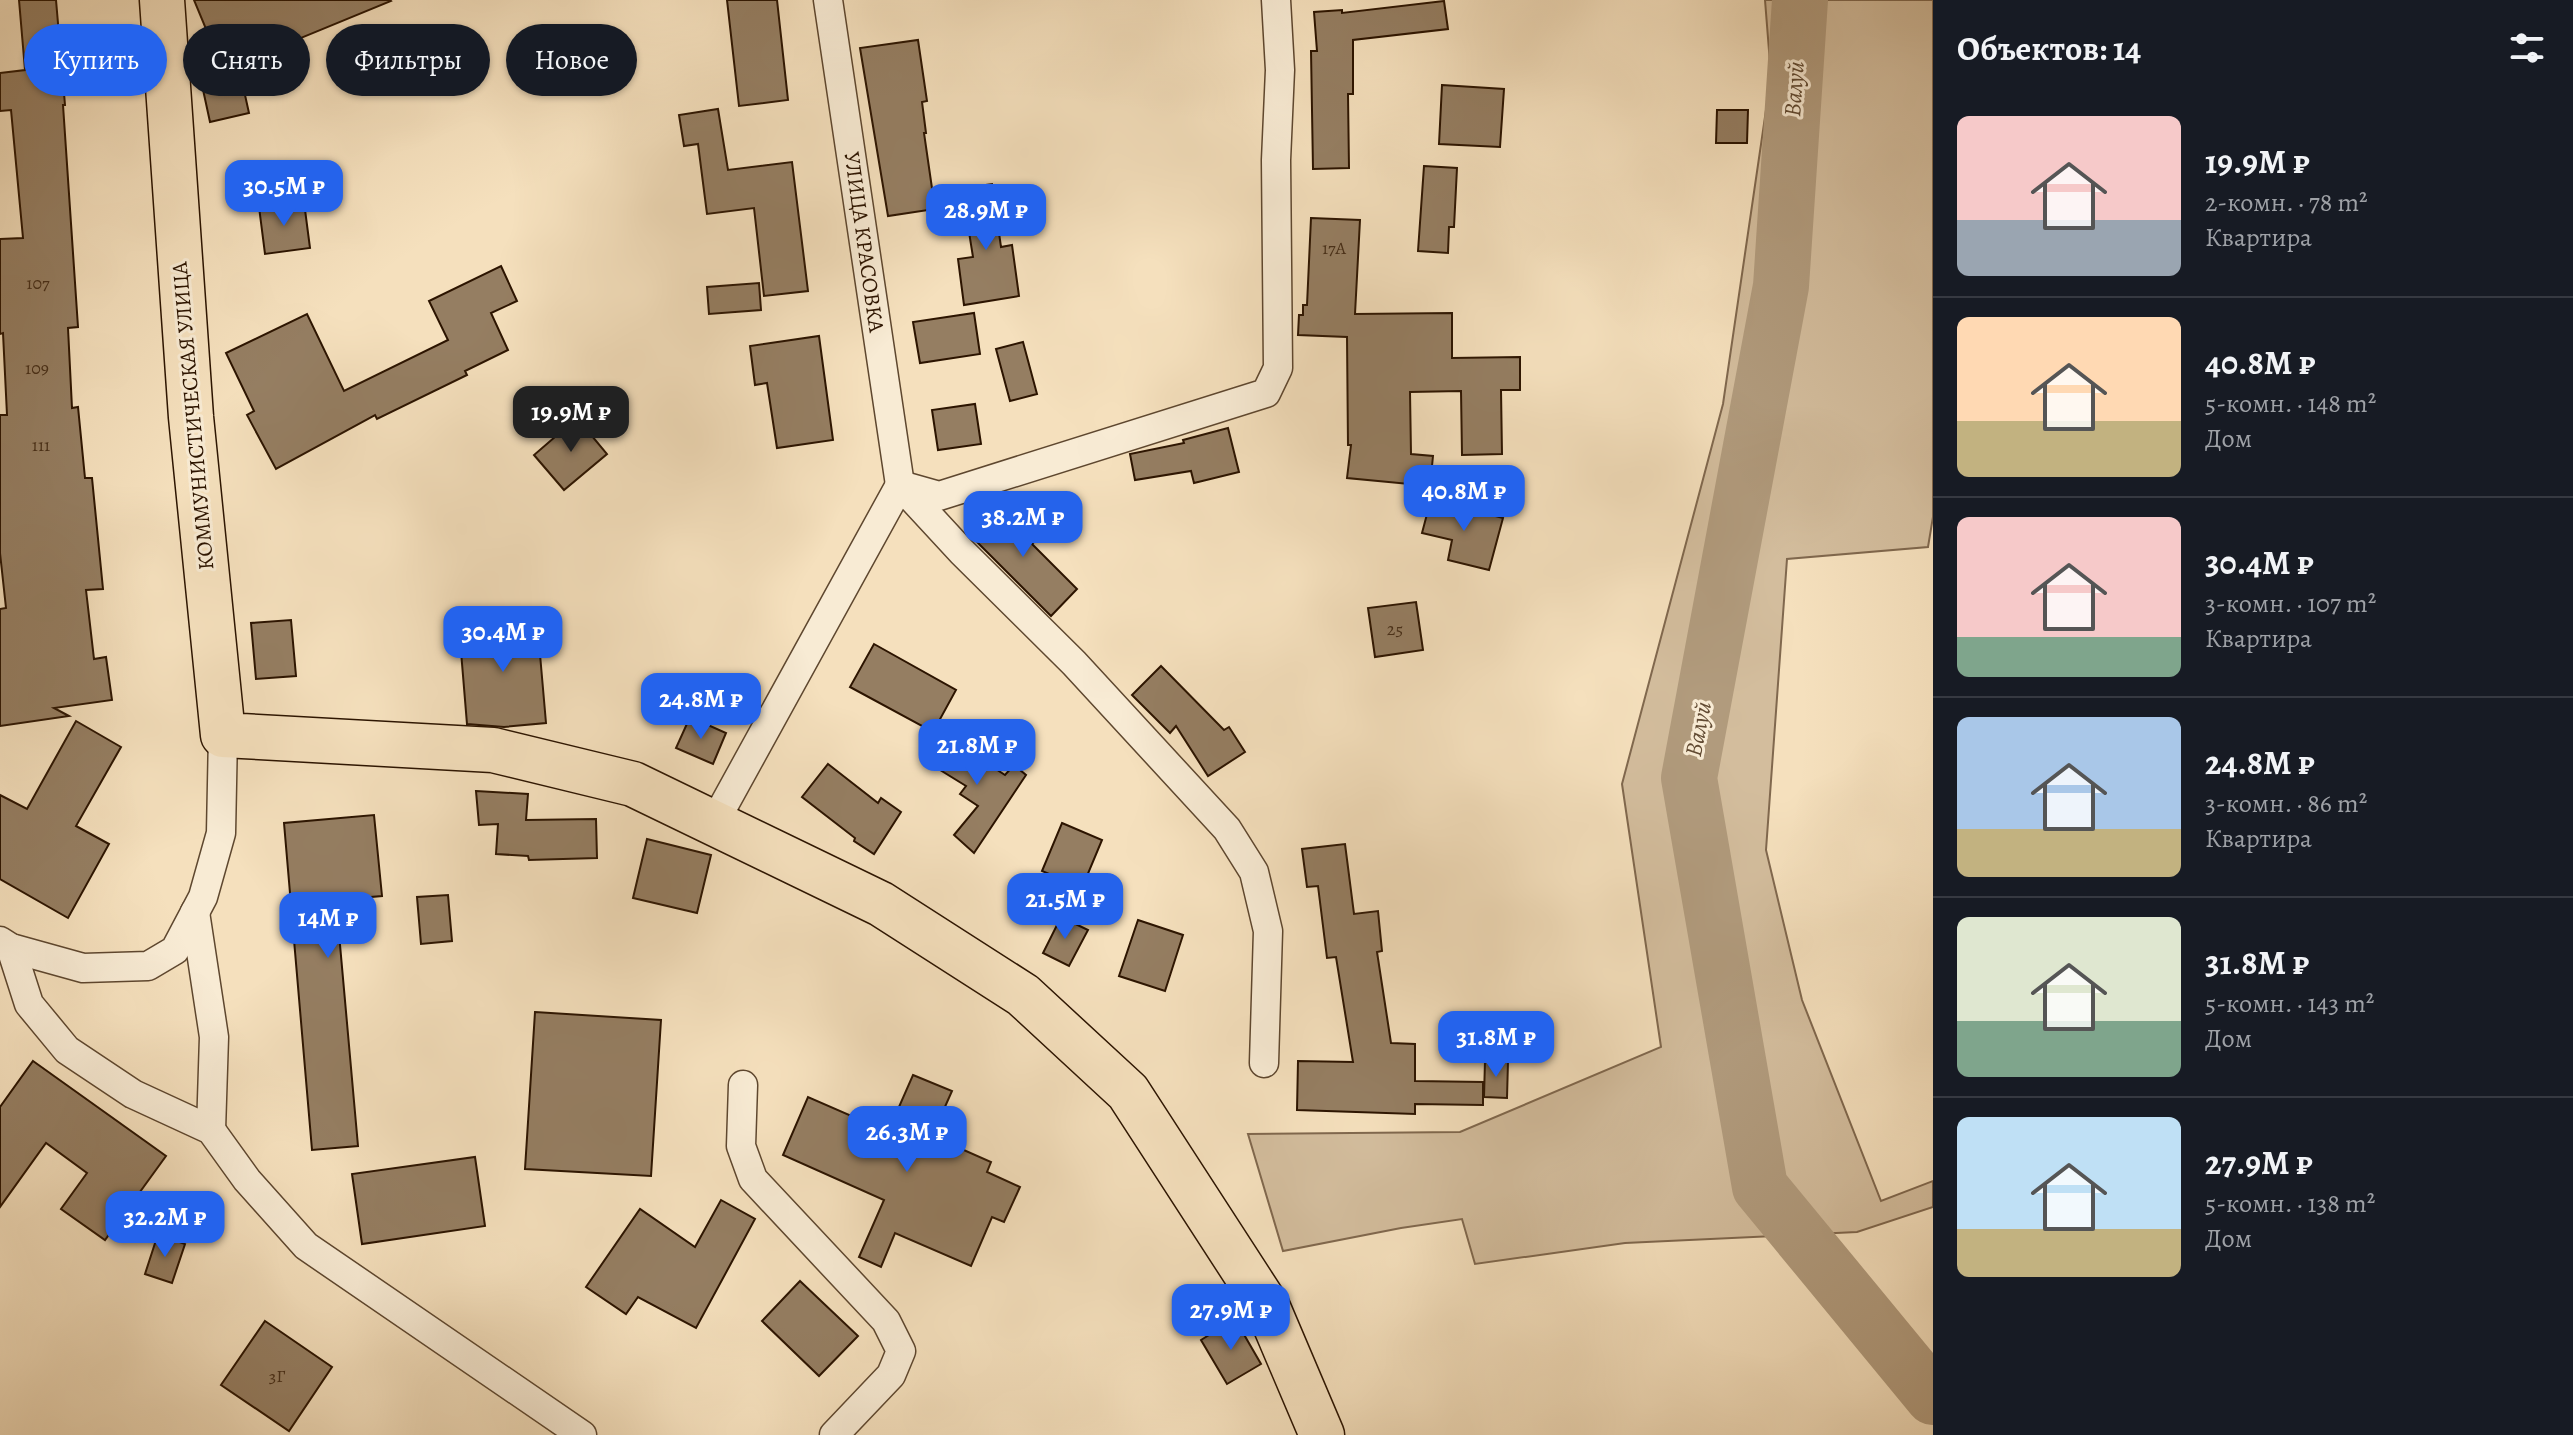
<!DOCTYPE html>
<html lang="ru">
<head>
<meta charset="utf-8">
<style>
	:root { --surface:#171b24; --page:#20242c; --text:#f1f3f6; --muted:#9ea1a6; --line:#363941; --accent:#2563eb }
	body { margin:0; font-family:Alegreya,serif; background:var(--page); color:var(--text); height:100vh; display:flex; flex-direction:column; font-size:30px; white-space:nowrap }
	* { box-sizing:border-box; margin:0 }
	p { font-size:26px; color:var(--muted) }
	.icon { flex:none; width:44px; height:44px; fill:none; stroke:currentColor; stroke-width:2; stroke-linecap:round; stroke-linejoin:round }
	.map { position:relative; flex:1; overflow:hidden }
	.sheet { display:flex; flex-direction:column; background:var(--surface); width:640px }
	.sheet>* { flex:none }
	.top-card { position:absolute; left:24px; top:24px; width:760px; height:72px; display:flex; gap:16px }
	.price { position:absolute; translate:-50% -68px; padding:0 18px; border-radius:16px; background:var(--accent); color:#fff; font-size:26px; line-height:52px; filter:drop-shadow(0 2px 4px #0008) }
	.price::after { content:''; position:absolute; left:50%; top:48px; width:24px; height:18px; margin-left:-12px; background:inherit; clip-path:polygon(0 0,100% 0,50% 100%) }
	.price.selected { background:#222; color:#fff }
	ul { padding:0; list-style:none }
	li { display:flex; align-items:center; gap:24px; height:200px; padding:0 24px }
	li+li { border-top:2px solid var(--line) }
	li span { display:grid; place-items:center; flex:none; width:224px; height:160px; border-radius:12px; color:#555 }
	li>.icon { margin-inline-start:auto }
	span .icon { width:96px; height:96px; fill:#fffc; stroke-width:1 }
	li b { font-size:34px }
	h2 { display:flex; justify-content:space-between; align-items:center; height:96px; padding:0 24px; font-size:34px }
	.pill { padding:0 28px; border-radius:36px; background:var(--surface); box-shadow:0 2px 6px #0004; font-size:28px; line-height:72px }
	.pill.selected { background:var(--accent); color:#fff }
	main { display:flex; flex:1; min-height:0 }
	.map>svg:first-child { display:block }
	.green { fill:#d3bd9d; stroke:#80684e; stroke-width:2 }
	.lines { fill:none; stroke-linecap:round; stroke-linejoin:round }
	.river { stroke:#b19b7d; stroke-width:56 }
	.building { fill:#957e62; stroke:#2c1400; stroke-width:2 }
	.minor-casing { stroke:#5e472f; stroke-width:31 }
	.primary-casing { stroke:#2c1400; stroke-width:47 }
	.minor { stroke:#f8ebd4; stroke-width:28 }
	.primary { stroke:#f5e0bd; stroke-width:44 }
	.labels { text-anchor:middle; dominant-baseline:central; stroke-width:6; stroke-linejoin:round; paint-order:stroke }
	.number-label { font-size:18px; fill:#462e18 }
	.street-label { font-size:22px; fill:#2c1400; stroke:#f8ebd4 }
	.water-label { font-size:24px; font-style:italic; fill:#614a32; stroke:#f8ebd4 }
</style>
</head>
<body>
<main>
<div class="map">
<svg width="1933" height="1435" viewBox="0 0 1933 1435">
	<rect width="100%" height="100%" fill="#f5e0bd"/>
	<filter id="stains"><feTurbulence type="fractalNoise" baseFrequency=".0025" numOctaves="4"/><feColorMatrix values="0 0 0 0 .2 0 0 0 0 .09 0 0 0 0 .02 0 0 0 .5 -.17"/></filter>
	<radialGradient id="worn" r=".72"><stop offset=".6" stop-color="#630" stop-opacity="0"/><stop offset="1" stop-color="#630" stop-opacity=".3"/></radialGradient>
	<path class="green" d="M1765,0H1933V517L1928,547L1787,559L1766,850L1802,1000L1881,1201L1933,1181V1207L1857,1232L1625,1243L1475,1264L1462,1219L1401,1228L1283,1251L1248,1134L1460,1132L1661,1047L1622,784L1723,404L1771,76Z"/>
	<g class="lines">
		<path class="river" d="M1800,0L1781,286L1689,778L1760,1187L1933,1397"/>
	</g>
	<g class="building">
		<path d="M19,0H56L65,105H63L78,327L68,328L72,408L78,407L85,478H92L103,589L86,590L94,659L106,657L112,700L54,708L69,716L0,726V609L6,608L0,553V415H7L3,333L0,334V239L23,238L11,110L0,111V73L25,70Z"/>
		<path d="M194,0H390L391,1L223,70Z"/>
		<path d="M727,0H777L788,100L739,106Z"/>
		<path d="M1444,1L1448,29L1353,40V94H1348L1349,168L1313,169L1311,51H1317L1314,12L1342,10V13Z"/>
		<path d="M918,40L927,101L922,102L926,133H924L935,209L888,216L860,48Z"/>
		<path d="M241,77L249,113L210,122L202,85Z"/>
		<path d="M1442,85L1504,89L1500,147L1439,144Z"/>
		<path d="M718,109L728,170L792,162L808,291L764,296L754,208L707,214L698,144L684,146L679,115Z"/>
		<path d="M1717,110H1748L1747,143H1716Z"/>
		<path d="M1424,166L1457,168L1454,227H1449L1448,253L1418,251Z"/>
		<path d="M992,184L1001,247L1012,245L1019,296L964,305L958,259L973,257L962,188Z"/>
		<path d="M304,202L310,248L265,254L259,207Z"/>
		<path d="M1311,218L1360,220L1355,314L1452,313V358L1520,357V390H1501L1502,454L1462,455L1461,391L1410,392L1411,454L1433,456L1430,486L1347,478L1351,445H1348L1347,337L1298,335L1299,315H1303V305H1307Z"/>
		<path d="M501,266L517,301L491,313L508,350L465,371L467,375L377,419L375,415L276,469L247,415L254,411L226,353L307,314L344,391L448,340L429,301Z"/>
		<path d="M759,283L761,310L709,314L707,287Z"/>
		<path d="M974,313L980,354L920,363L913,322Z"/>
		<path d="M819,336L833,440L777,448L767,383L755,385L750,346Z"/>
		<path d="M1023,342L1037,394L1010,401L996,349Z"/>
		<path d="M975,404L981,444L938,450L932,410Z"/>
		<path d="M577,418L607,454L564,490L534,455Z"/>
		<path d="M1228,428L1239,472L1194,483L1191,471L1135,480L1130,454L1184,443L1183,440Z"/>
		<path d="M1431,499L1503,518L1489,570L1448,560L1452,540L1422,533Z"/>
		<path d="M1000,503L1036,540L1032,544L1077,589L1051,616L969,534Z"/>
		<path d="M1416,602L1423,650L1375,657L1368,608Z"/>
		<path d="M291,620L296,676L256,679L251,623Z"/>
		<path d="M537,620L546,723L504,727L467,724L459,627Z"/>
		<path d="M874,644L956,690L933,732L850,687Z"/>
		<path d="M1161,666L1224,730L1229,727L1245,752L1208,776L1176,726L1170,733L1132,695Z"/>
		<path d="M690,717L726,733L713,764L676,748Z"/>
		<path d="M76,721L121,747L76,826L109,844L68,918L0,879V795L27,809Z"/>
		<path d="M954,729L976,742L970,752L1005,775L1014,765L1026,775L974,853L954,835L978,806L960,794L966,786L932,765Z"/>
		<path d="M828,764L878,803L881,798L901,812L874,854L854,841L855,838L802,797Z"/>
		<path d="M476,791L528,794L526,820L596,819L597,858L529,860L528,856L496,854L498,824L479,825Z"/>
		<path d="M374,815L382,896L336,900L358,1146L312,1150L284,823Z"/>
		<path d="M1062,823L1102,840L1082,888L1042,871Z"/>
		<path d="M647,839L711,855L697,913L633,898Z"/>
		<path d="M1345,844L1354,914L1378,911L1382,951L1377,952L1391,1043L1415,1044V1081L1483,1082V1105L1415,1104V1114L1297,1110L1298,1061L1353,1062L1336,957L1327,958L1318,886L1307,887L1302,849Z"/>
		<path d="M448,895L452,941L421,944L417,897Z"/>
		<path d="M1061,917L1088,930L1069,966L1043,953Z"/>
		<path d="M1138,920L1183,935L1165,991L1119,976Z"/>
		<path d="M535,1012L661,1020L651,1176L525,1169Z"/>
		<path d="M33,1061L166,1156L105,1240L61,1209L87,1173L46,1143L0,1207V1107Z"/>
		<path d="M1485,1061H1508L1507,1098L1484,1097Z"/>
		<path d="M913,1075L952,1091L932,1136L991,1162L987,1172L1020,1187L1004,1222L992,1217L971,1266L895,1233L881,1267L859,1257L884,1200L783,1155L808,1097L888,1132Z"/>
		<path d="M475,1157L485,1226L362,1244L352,1174Z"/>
		<path d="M721,1200L755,1219L696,1328L638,1297L626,1314L586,1287L640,1209L695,1247Z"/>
		<path d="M158,1234L185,1244L172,1283L145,1274Z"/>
		<path d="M800,1281L858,1336L819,1376L762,1321Z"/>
		<path d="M1235,1319L1261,1364L1227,1384L1201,1340Z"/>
		<path d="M265,1321L332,1367L289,1431L221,1385Z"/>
	</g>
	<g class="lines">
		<defs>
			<g id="minor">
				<path d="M828,0L900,485"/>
				<path d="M900,485L939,496L1266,393L1278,368L1276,160L1280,70L1276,0"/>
				<path d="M901,486L962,552L1074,663L1227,829L1254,872L1268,931L1264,1063"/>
				<path d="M714,823L900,485"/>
				<path d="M195,912L214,1037L211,1130"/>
				<path d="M0,941L11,948L83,968L148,966L175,950L203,897L221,833L223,735"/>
				<path d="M11,948L29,1004L67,1050L133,1094L211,1130L247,1180L306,1246L582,1435"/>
				<path d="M743,1085L741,1146L753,1179L886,1321L901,1351L891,1375L834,1435"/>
			</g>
			<path id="primary" d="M162,0L191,417L223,735L493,750L633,784L881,904L1023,995L1128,1092L1268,1308L1322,1435"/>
		</defs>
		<use href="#minor" class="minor-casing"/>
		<use href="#primary" class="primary-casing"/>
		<use href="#minor" class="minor"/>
		<use href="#primary" class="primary"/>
	</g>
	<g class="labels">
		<g class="number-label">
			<text x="1334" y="248">17А</text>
			<text x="38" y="283">107</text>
			<text x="37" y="368">109</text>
			<text x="41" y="445">111</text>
			<text x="1395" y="629">25</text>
			<text x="277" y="1376">3Г</text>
		</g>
		<g class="street-label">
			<text transform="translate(864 242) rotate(82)">УЛИЦА КРАСОВКА</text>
			<text transform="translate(193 416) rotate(-95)">КОММУНИСТИЧЕСКАЯ УЛИЦА</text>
		</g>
		<g class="water-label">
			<text transform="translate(1794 89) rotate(-86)">Валуй</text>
			<text transform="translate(1698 729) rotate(-79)">Валуй</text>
		</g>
	</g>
	<rect width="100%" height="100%" filter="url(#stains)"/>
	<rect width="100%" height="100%" fill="url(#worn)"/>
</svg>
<b class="price" style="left:284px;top:228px">30.5M ₽</b>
<b class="price" style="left:986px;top:252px">28.9M ₽</b>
<b class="price selected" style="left:571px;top:454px">19.9M ₽</b>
<b class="price" style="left:1464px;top:533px">40.8M ₽</b>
<b class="price" style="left:1023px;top:559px">38.2M ₽</b>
<b class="price" style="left:503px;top:674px">30.4M ₽</b>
<b class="price" style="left:701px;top:741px">24.8M ₽</b>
<b class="price" style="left:977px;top:787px">21.8M ₽</b>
<b class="price" style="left:1065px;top:941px">21.5M ₽</b>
<b class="price" style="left:328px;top:960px">14M ₽</b>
<b class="price" style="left:1496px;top:1079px">31.8M ₽</b>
<b class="price" style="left:907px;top:1174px">26.3M ₽</b>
<b class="price" style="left:165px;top:1259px">32.2M ₽</b>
<b class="price" style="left:1231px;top:1352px">27.9M ₽</b>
<div class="top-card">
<a class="pill selected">Купить</a>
<a class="pill">Снять</a>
<a class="pill">Фильтры</a>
<a class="pill">Новое</a>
</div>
</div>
<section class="sheet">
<h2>Объектов: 14<svg class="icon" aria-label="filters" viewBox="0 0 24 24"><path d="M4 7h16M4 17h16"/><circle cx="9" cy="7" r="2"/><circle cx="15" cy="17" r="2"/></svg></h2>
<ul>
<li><span style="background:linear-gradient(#f6c9c9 65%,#9aa5b1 0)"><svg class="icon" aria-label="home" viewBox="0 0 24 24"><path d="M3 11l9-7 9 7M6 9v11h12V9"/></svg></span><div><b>19.9M ₽</b><p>2-комн. · 78 m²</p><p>Квартира</p></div></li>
<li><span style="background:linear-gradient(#ffd9b3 65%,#c2b280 0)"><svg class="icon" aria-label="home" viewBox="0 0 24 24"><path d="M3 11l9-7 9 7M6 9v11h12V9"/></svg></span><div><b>40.8M ₽</b><p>5-комн. · 148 m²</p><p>Дом</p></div></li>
<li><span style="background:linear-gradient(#f6c9c9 75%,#7fa58c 0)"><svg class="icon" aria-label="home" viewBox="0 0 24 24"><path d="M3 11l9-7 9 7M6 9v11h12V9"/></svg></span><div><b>30.4M ₽</b><p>3-комн. · 107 m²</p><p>Квартира</p></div></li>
<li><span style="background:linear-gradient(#a9c7e8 70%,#c2b280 0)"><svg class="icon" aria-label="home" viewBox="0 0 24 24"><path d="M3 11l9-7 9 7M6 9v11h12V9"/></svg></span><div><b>24.8M ₽</b><p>3-комн. · 86 m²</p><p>Квартира</p></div></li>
<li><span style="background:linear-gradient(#dfe7d0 65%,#7fa58c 0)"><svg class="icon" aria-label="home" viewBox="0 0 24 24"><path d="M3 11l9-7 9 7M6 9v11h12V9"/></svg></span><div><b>31.8M ₽</b><p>5-комн. · 143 m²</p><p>Дом</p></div></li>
<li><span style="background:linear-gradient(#bfe0f5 70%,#c2b280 0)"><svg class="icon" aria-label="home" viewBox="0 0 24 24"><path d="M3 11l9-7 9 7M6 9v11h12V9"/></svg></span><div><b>27.9M ₽</b><p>5-комн. · 138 m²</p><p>Дом</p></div></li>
</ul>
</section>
</main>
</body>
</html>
